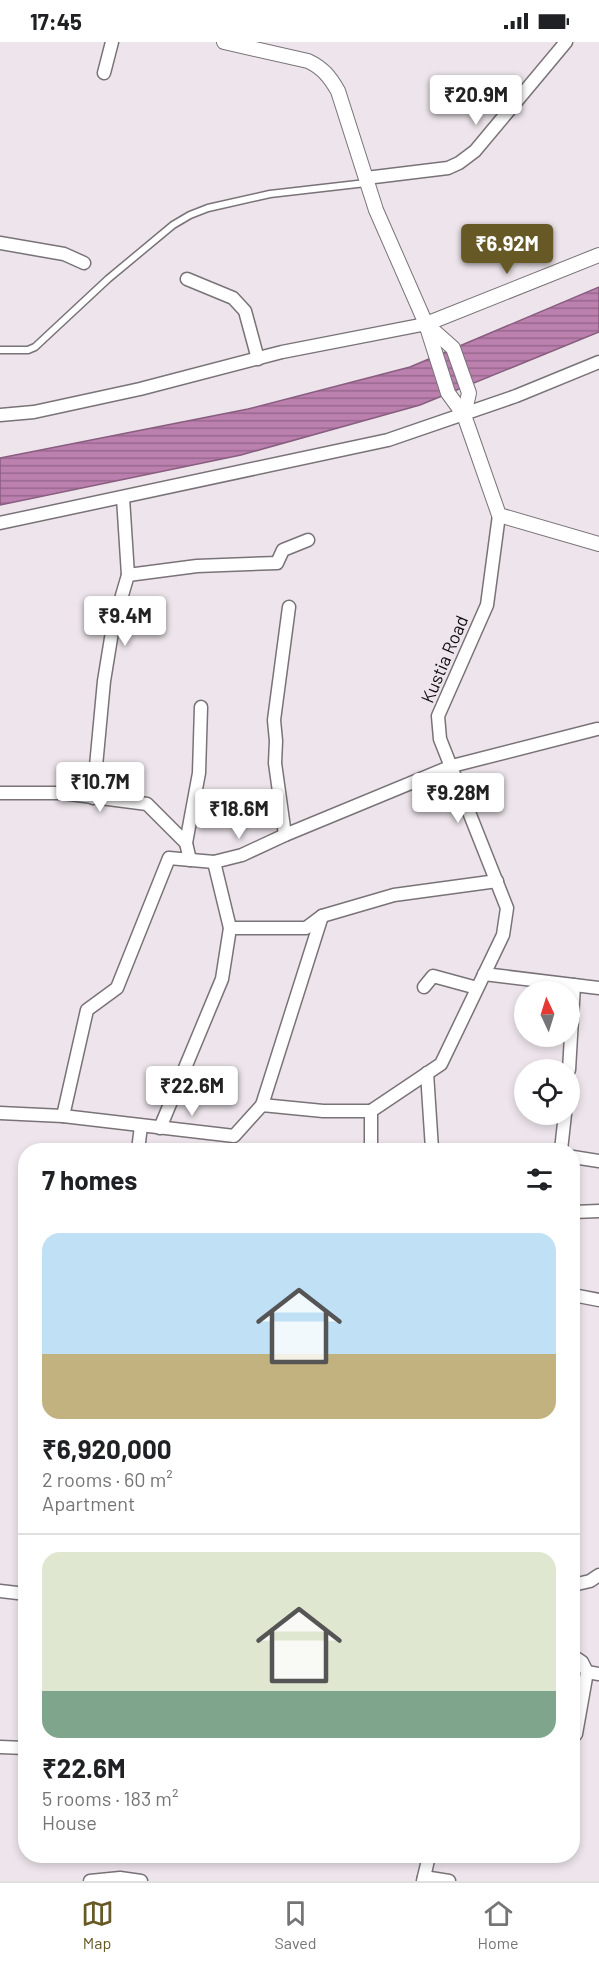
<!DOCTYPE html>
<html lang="en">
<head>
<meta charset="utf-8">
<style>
	:root { --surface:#fff; --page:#f6f6f6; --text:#202124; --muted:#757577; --line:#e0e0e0; --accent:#665926 }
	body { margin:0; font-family:Barlow,sans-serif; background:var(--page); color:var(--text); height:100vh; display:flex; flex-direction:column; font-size:22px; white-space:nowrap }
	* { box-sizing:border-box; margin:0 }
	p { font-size:20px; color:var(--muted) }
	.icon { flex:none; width:33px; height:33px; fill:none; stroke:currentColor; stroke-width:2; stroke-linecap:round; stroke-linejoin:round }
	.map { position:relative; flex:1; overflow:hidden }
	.drawer { position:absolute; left:18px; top:1101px; width:562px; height:720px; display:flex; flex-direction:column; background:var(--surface); border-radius:24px; box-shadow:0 3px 9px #0003 }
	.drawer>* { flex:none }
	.needle { width:39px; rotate:356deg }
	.tools { position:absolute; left:514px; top:939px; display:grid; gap:12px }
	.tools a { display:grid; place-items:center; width:66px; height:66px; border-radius:50%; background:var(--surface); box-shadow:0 3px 9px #0003; font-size:30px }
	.price { position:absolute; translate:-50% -51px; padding:0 14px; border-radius:6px; background:#fff; color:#222; font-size:20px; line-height:39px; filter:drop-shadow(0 2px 3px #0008) }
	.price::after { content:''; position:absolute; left:50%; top:36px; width:18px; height:14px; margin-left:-9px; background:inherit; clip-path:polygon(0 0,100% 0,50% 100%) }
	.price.active { background:var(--accent); color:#fff }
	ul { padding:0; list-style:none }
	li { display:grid; align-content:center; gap:12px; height:318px; padding:0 24px }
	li+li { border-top:2px solid var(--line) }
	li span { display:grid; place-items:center; height:186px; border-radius:18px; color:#555 }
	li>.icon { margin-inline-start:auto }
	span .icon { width:108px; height:108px; fill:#fffc; stroke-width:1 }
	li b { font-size:26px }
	h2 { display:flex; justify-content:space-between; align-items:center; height:72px; padding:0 24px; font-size:26px }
	.status { display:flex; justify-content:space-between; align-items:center; height:42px; padding:0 30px; background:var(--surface); direction:ltr }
	.status svg { height:16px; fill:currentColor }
	.menu { display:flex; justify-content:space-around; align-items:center; height:84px; border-top:2px solid var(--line); background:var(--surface); font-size:16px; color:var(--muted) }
	.menu a { display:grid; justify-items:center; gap:3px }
	.menu .active { color:var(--accent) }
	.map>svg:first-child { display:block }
	.water { fill:url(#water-rules); stroke:#885d7f; stroke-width:1.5 }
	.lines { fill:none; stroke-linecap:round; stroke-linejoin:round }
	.service-casing { stroke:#797378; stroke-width:9 }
	.minor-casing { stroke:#797378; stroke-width:15 }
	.tertiary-casing { stroke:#797378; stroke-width:16 }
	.service { stroke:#fff; stroke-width:6 }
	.minor { stroke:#fff; stroke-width:12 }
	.tertiary { stroke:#fff; stroke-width:14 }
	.labels { text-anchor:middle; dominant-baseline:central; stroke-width:4.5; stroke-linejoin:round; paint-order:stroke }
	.street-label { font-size:18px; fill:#0f0c0e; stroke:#ede5eb }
</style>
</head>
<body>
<div class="status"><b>17:45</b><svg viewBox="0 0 49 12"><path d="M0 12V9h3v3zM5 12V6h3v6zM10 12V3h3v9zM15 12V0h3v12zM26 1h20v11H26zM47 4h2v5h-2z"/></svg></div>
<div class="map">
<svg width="599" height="1839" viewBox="0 0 599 1839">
	<defs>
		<pattern id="water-rules" width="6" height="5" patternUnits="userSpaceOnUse" patternTransform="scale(1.5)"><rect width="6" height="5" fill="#bc80af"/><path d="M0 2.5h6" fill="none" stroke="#97678d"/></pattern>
	</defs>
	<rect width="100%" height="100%" fill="#ede5eb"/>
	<path class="water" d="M599,245V290L420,363L241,413L0,463V416L248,367L410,325Z"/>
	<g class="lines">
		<defs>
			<path id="service" d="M0,308H28L35,305L108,237L173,183L190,173L208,166L270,152L366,141"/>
			<g id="minor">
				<path d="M104,31L112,0"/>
				<path d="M366,136L448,126L459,121L475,109L566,0"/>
				<path d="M0,201L64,212L84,221"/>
				<path d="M187,237L233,256L245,269L258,317"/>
				<path d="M0,373L34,370L140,347L282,310L426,282"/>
				<path d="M0,481L388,398L516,354L599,320"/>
				<path d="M128,533L197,524L277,521L283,508L308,498"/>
				<path d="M0,751H62L147,762L186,801L190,818"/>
				<path d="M93,756L104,639L113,584L128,533L123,456"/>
				<path d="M285,793L275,721L276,699L274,678L289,565"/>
				<path d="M186,801L199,731L201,665"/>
				<path d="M230,886H306L322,874L394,853L497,839"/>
				<path d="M484,932L599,946"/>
				<path d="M424,945L433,934L477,946"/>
				<path d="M569,1028L574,943"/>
				<path d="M427,1031L432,1107"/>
				<path d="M262,1063L322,874"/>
				<path d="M371,1069L441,1022L503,893L507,866L440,697L438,674L487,563L499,473"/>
				<path d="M0,1071L63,1074L234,1094L262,1063L323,1069H371"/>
				<path d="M63,1074L87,968L117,946L169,816L214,820L242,813L285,793L452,724L597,687"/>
				<path d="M160,1086L222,937L230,886L214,820"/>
				<path d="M138,1108L141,1084"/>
				<path d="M371,1108V1069"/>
				<path d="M561,1108L565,1072"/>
				<path d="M573,1115L599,1119"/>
				<path d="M573,1170L599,1169"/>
				<path d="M573,1253L599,1258"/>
				<path d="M573,1543L590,1539L599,1533"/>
				<path d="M0,1549L26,1552"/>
				<path d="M573,1614L582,1620L587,1630"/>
				<path d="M573,1695L576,1692L587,1630L599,1632"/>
				<path d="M0,1705L26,1706"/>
				<path d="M424,1835L449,1839"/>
				<path d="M90,1839L120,1836L141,1839"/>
				<path d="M423,1839L429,1814"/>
			</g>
			<g id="tertiary">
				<path d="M224,0L308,19C323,26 330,35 338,49L376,168L426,282L448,351L464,373L499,473L599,502"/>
				<path d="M426,282L599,213"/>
				<path d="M426,282L453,306L469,351L464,373"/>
			</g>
		</defs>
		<use href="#service" class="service-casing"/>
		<use href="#minor" class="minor-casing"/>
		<use href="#tertiary" class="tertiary-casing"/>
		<use href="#service" class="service"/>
		<use href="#minor" class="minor"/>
		<use href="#tertiary" class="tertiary"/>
	</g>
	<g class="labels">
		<g class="street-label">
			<text transform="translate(444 617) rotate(-67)">Kustia Road</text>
		</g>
	</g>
</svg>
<div class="tools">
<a><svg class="needle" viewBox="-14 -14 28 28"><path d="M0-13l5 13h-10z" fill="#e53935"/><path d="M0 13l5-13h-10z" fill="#757577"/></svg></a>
<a><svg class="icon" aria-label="locate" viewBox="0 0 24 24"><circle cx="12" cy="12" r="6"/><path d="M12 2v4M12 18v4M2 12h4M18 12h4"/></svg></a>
</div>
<b class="price" style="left:476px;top:84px">₹20.9M</b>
<b class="price active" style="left:507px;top:233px">₹6.92M</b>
<b class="price" style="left:125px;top:605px">₹9.4M</b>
<b class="price" style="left:100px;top:771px">₹10.7M</b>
<b class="price" style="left:458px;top:782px">₹9.28M</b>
<b class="price" style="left:239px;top:798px">₹18.6M</b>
<b class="price" style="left:192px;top:1075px">₹22.6M</b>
<section class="drawer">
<h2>7 homes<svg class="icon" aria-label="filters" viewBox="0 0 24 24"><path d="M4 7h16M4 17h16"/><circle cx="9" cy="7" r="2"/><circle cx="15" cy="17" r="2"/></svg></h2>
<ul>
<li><span style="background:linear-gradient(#bfe0f5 65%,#c2b280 0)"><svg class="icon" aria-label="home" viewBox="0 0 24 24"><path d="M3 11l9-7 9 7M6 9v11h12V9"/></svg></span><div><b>₹6,920,000</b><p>2 rooms · 60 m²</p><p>Apartment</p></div></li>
<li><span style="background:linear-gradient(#dfe7d0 75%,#7fa58c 0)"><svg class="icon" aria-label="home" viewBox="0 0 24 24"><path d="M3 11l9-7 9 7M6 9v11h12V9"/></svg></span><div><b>₹22.6M</b><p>5 rooms · 183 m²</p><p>House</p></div></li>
</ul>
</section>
</div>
<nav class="menu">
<a class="active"><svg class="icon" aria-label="map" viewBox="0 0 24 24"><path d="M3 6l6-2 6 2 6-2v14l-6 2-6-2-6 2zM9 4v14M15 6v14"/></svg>Map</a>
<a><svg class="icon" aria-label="saved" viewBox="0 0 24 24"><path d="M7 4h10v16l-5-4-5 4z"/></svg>Saved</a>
<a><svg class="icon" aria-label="home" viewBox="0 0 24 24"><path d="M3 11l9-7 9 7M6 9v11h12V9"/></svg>Home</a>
</nav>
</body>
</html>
